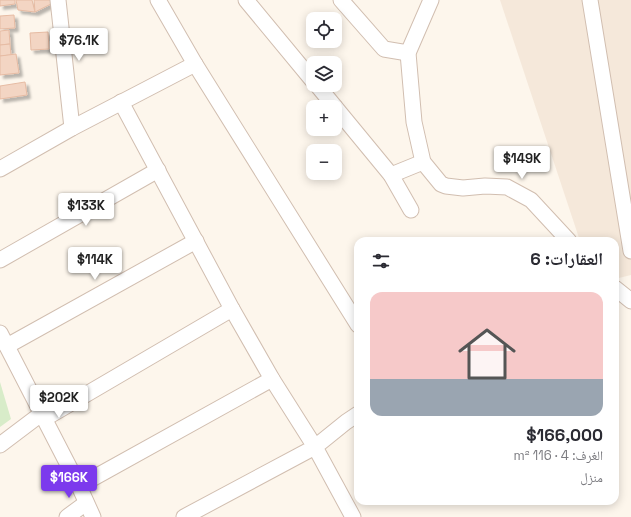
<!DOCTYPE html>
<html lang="ar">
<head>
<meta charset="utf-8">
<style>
	:root { --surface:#fff; --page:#f7f7f7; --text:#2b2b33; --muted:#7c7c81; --line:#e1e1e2; --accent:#7c3aed }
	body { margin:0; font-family:"Space Grotesk","Noto Naskh Arabic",sans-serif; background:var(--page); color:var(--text); direction:rtl; height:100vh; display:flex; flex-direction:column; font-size:15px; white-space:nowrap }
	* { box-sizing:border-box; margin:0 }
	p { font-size:13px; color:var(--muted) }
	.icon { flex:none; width:22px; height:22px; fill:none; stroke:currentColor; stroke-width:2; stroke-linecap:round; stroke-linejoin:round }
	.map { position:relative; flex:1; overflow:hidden; direction:ltr }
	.drawer { position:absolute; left:354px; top:237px; width:265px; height:268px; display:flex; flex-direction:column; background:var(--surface); border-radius:12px; box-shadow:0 2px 10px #0003; direction:rtl }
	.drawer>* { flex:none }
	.tools { position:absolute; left:306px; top:12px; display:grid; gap:8px }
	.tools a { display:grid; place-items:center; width:36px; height:36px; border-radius:8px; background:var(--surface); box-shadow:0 2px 10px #0003; font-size:20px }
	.price { position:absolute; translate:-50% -34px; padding:0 9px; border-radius:4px; background:#fff; color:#222; font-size:13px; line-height:26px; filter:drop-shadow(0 1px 2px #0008) }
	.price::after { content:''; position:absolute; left:50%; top:24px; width:12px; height:9px; margin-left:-6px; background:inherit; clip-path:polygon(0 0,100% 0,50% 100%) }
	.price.on { background:var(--accent); color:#fff }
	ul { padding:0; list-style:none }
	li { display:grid; align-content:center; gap:8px; height:212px; padding:0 16px }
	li+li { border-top:1px solid var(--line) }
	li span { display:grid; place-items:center; height:124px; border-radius:12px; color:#555 }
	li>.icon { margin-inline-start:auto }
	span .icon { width:72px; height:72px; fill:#fffc; stroke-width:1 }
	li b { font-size:17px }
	h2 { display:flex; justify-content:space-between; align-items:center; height:48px; padding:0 16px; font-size:17px }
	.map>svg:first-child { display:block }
	.residential { fill:#f5e8da }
	.green { fill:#d8ecc9 }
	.building { fill:#f3d5c3; stroke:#e6bba3; filter:url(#shadow) }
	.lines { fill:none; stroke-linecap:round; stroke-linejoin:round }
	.minor-casing { stroke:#d1beb0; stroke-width:17 }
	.minor { stroke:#fff; stroke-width:15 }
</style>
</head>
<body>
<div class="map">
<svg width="631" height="517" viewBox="0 0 631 517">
	<defs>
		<filter id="shadow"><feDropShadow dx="3.5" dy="3.5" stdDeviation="1" flood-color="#0004"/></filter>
	</defs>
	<rect width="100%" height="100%" fill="#fdf6ec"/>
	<path class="residential" d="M500,0H631V275L615,279V241H580Z"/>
	<path class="green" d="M0,382L11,419L0,427Z"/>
	<g class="building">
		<path d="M0,0H15V4L0,6Z"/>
		<path d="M16,0H32L35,12L18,10Z"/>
		<path d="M34,0H52L53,3L35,12Z"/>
		<path d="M14,15L15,28L0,29V16Z"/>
		<path d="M9,30L10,44L0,45V31Z"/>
		<path d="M48,32L49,49L31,50L30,33Z"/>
		<path d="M10,44L11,55L0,56V45Z"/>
		<path d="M16,54L19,73L0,75V56Z"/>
		<path d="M25,82L27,95L0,99V86Z"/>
	</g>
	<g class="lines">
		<defs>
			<g id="minor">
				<path d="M58,0L72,128"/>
				<path d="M158,0L195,64L358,325"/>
				<path d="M246,0L313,81"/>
				<path d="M341,0L384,49L408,53"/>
				<path d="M431,0L408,53L414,122L423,162L441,184L446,186L463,188L485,186L507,187L531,200L569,241"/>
				<path d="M590,0L631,251"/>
				<path d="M317,85L335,107"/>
				<path d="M121,102L232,309L272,379L315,447L184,517"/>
				<path d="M335,107L391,175L411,210"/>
				<path d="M0,169L72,128L195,64"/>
				<path d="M391,175L423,162"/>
				<path d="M0,260L158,170"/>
				<path d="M615,288L631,301"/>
				<path d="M0,333L79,486L93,517"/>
				<path d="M7,346L196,241"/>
				<path d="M44,419L232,309"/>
				<path d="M0,445L41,414"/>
				<path d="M79,486L272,379"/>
				<path d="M67,517L86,503"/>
				<path d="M353,517L315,447L346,422L358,414"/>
			</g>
		</defs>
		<use href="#minor" class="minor-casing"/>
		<use href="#minor" class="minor"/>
	</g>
</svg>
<div class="tools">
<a><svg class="icon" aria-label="locate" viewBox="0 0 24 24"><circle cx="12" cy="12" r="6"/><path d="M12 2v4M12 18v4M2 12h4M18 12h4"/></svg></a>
<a><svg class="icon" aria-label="layers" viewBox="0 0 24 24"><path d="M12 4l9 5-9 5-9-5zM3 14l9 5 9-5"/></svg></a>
<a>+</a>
<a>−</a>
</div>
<b class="price" style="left:79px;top:62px">$76.1K</b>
<b class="price" style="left:522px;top:180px">$149K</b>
<b class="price" style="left:86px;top:227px">$133K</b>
<b class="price" style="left:95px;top:281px">$114K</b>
<b class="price" style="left:59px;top:419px">$202K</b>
<b class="price on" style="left:69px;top:499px">$166K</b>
<section class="drawer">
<h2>العقارات: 6<svg class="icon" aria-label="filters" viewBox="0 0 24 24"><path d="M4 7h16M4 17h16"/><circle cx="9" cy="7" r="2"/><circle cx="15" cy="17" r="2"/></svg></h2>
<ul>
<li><span style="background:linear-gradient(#f6c9c9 70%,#9aa5b1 0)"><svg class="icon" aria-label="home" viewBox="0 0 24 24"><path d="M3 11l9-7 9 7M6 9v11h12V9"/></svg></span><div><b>$166,000</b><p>الغرف: 4 · 116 m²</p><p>منزل</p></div></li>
</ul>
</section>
</div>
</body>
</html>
